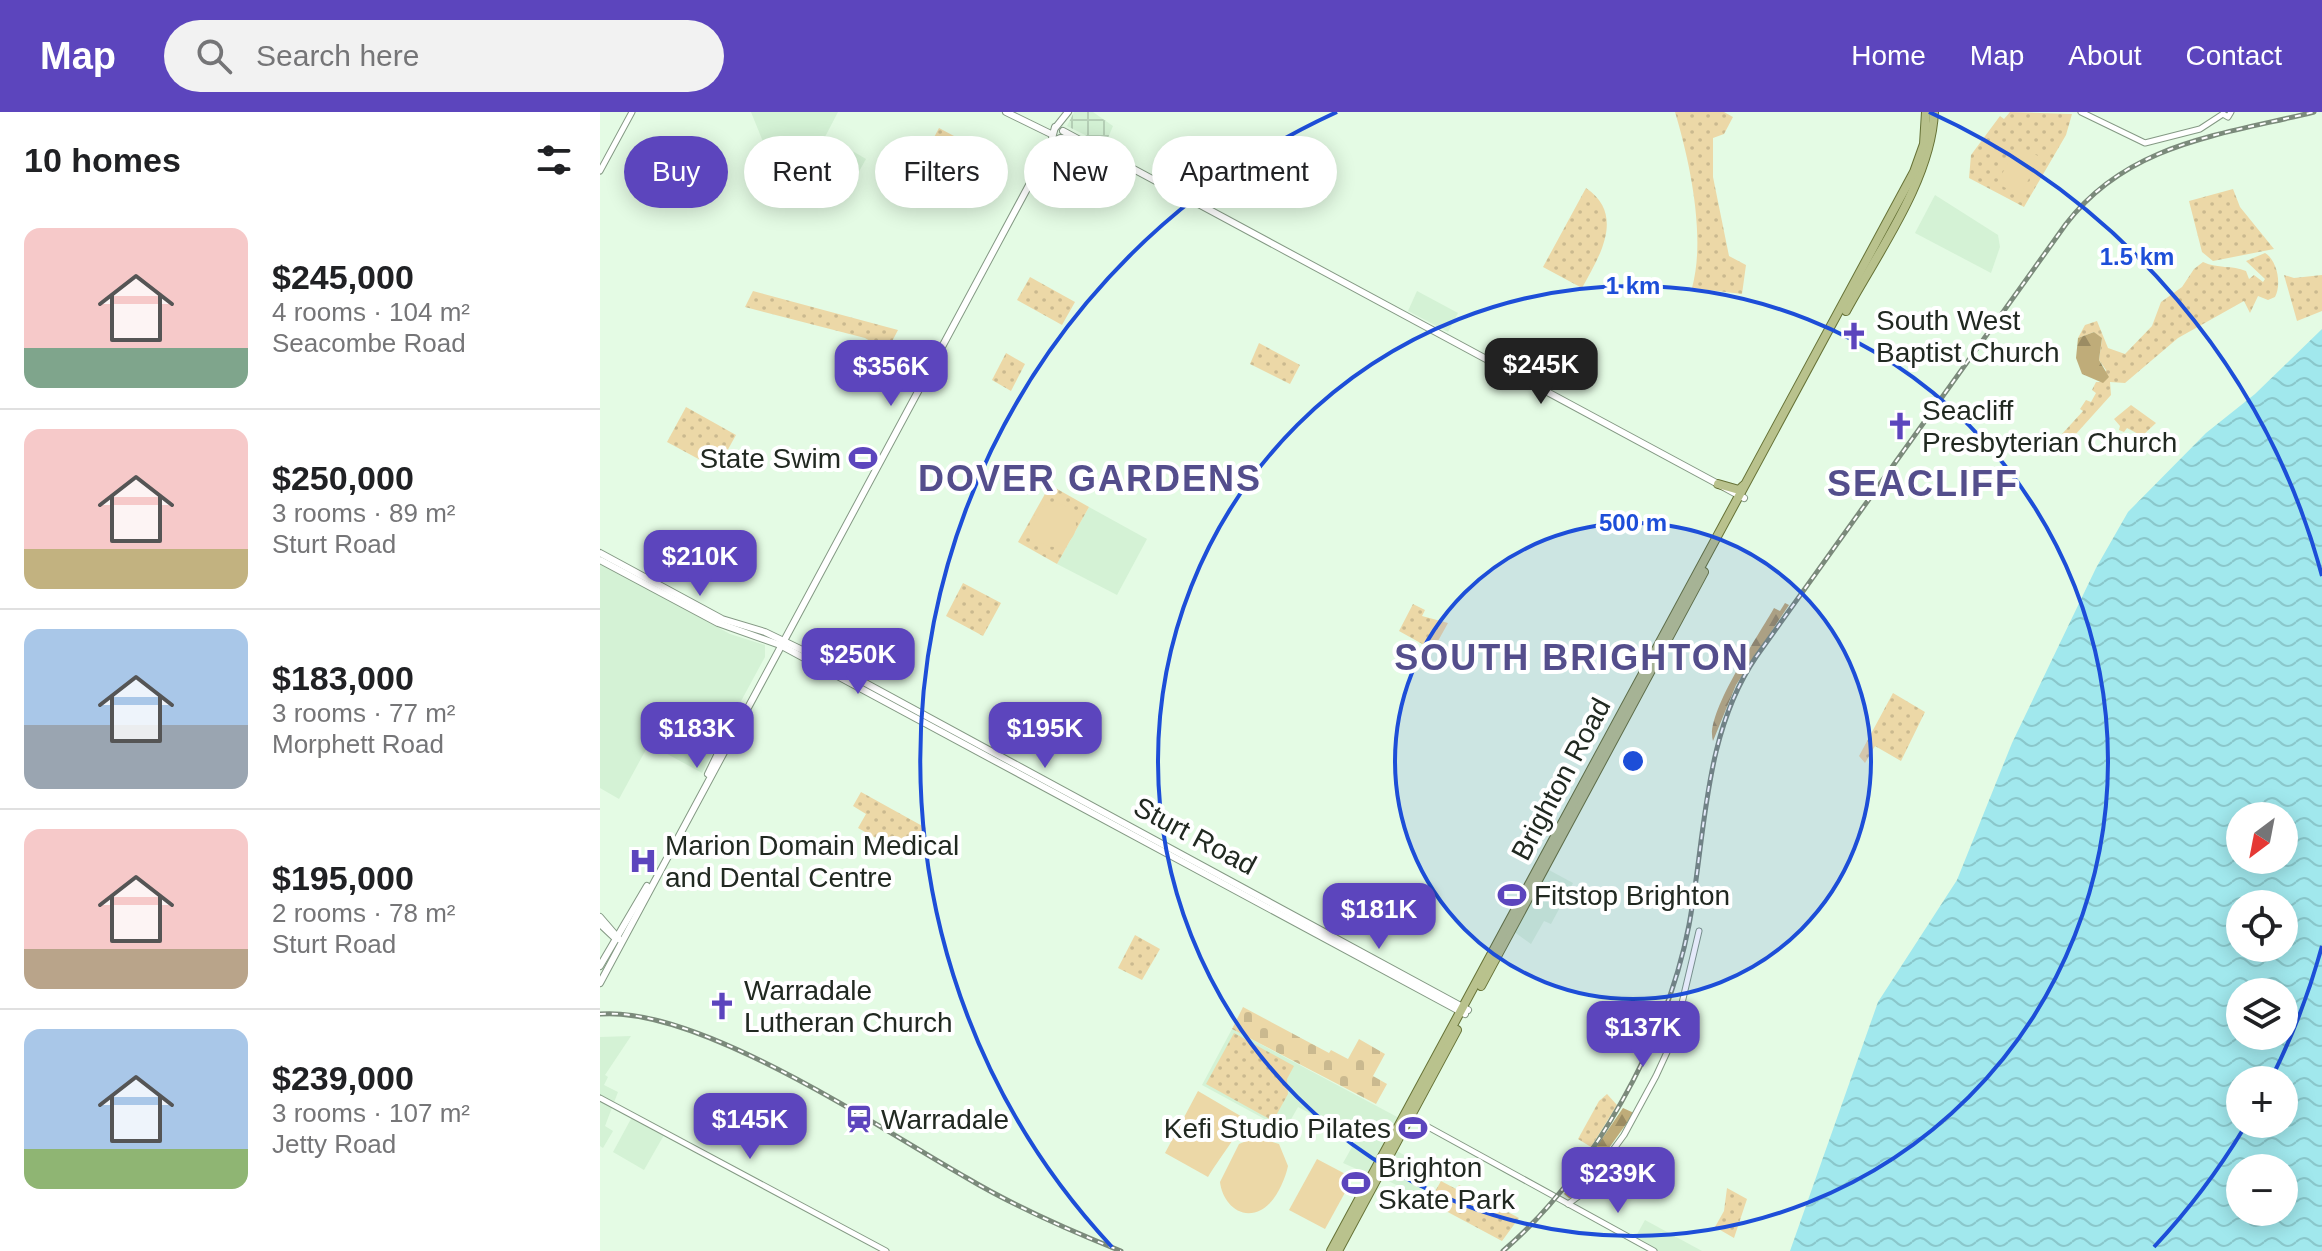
<!DOCTYPE html>
<html lang="en">
<head>
<meta charset="utf-8">
<style>
	:root { --surface:#fff; --page:#f2f2f2; --text:#202124; --muted:#757577; --line:#e0e0e0; --accent:#5c45bd }
	body { margin:0; font-family:Arial,sans-serif; background:var(--page); color:var(--text); height:100vh; display:flex; flex-direction:column; font-size:30px; white-space:nowrap }
	* { box-sizing:border-box; margin:0 }
	p { font-size:26px; color:var(--muted) }
	.icon { flex:none; width:44px; height:44px; fill:none; stroke:currentColor; stroke-width:2; stroke-linecap:round; stroke-linejoin:round }
	.map { position:relative; flex:1; overflow:hidden }
	.sheet { display:flex; flex-direction:column; background:var(--surface); width:600px }
	.sheet>* { flex:none }
	.hud { position:absolute; left:24px; top:24px; width:760px; height:72px; display:flex; gap:16px }
	.needle { width:52px; rotate:212deg }
	.controls { position:absolute; left:1626px; top:690px; display:grid; gap:16px }
	.controls a { display:grid; place-items:center; width:72px; height:72px; border-radius:50%; background:var(--surface); box-shadow:0 4px 20px #0003; font-size:40px }
	.price { position:absolute; translate:-50% -68px; padding:0 18px; border-radius:16px; background:var(--accent); color:#fff; font-size:26px; line-height:52px; filter:drop-shadow(0 2px 4px #0008) }
	.price::after { content:''; position:absolute; left:50%; top:48px; width:24px; height:18px; margin-left:-12px; background:inherit; clip-path:polygon(0 0,100% 0,50% 100%) }
	.price.on { background:#222; color:#fff }
	ul { padding:0; list-style:none }
	li { display:flex; align-items:center; gap:24px; height:200px; padding:0 24px }
	li+li { border-top:2px solid var(--line) }
	li span { display:grid; place-items:center; flex:none; width:224px; height:160px; border-radius:16px; color:#555 }
	li>.icon { margin-inline-start:auto }
	span .icon { width:96px; height:96px; fill:#fffc; stroke-width:1 }
	li b { font-size:34px }
	h2 { display:flex; justify-content:space-between; align-items:center; height:96px; padding:0 24px; font-size:34px }
	.pill { padding:0 28px; border-radius:36px; background:var(--surface); box-shadow:0 4px 20px #0003; font-size:28px; line-height:72px }
	.pill.on { background:var(--accent); color:#fff }
	header { display:flex; align-items:center; gap:48px; box-sizing:border-box; height:112px; padding:0 40px; background:var(--accent); color:#fff }
	header strong { font-size:38px }
	nav { display:flex; gap:44px; margin-inline-start:auto; font-size:28px }
	.search { width:560px; height:72px; background:var(--page); display:flex; align-items:center; gap:20px; box-sizing:border-box; padding:0 28px; border-radius:44px; color:var(--muted); font-size:30px }
	main { display:flex; flex:1; min-height:0 }
	.map>svg:first-child { display:block }
	.built { fill:#d4f2d5 }
	.industrial { fill:url(#industrial-grid) }
	.grass { fill:url(#grass-dots) }
	.forest { fill:url(#forest-firs) }
	.cemetery { fill:url(#cemetery-stones) }
	.pitch { fill:#ecd8a7 }
	.water { fill:url(#water-waves); fill-rule:evenodd }
	.lines { fill:none; stroke-linecap:round; stroke-linejoin:round }
	.tertiary-casing { stroke:#849984; stroke-width:7 }
	.secondary-casing { stroke:#849984; stroke-width:8 }
	.primary-casing { stroke:#667236; stroke-width:10 }
	.tertiary { stroke:#fff; stroke-width:5 }
	.secondary { stroke:#fff; stroke-width:6 }
	.primary { stroke:#b9c28d; stroke-width:8 }
	.rail-casing { stroke:#7b8a7b; stroke-width:5 }
	.rail { stroke:#fff; stroke-width:2; stroke-dasharray:6; stroke-linecap:butt }
	.ring { fill:none; stroke:#1d4ed8; stroke-width:4 }
	.labels { text-anchor:middle; dominant-baseline:central; stroke-width:8; stroke-linejoin:round; paint-order:stroke }
	.poi-label { font-size:28px; fill:#212921; stroke:#fff; text-anchor:start }
	.street-label { font-size:28px; fill:#212921; stroke:#fff }
	.district-label { font-size:36px; font-weight:bold; letter-spacing:2px; fill:#544e8c; stroke:#fff }
	.centre { fill:#1d4ed8; stroke:#fff; stroke-width:4 }
	.ring-label { font-size:24px; text-anchor:middle; font-weight:bold; fill:#1d4ed8; stroke:#fff; stroke-width:8; stroke-linejoin:round; paint-order:stroke }
</style>
</head>
<body>
<header>
<strong>Map</strong>
<div class="search"><svg class="icon" aria-label="search" viewBox="0 0 24 24"><circle cx="10" cy="10" r="6"/><path d="M15 15l6 6"/></svg>Search here</div>
<nav><a>Home</a><a>Map</a><a>About</a><a>Contact</a></nav>
</header>
<main>
<section class="sheet">
<h2>10 homes<svg class="icon" aria-label="filters" viewBox="0 0 24 24"><path d="M4 7h16M4 17h16"/><circle cx="9" cy="7" r="2"/><circle cx="15" cy="17" r="2"/></svg></h2>
<ul>
<li><span style="background:linear-gradient(#f6c9c9 75%,#7fa58c 0)"><svg class="icon" aria-label="home" viewBox="0 0 24 24"><path d="M3 11l9-7 9 7M6 9v11h12V9"/></svg></span><div><b>$245,000</b><p>4 rooms · 104 m²</p><p>Seacombe Road</p></div></li>
<li><span style="background:linear-gradient(#f6c9c9 75%,#c2b280 0)"><svg class="icon" aria-label="home" viewBox="0 0 24 24"><path d="M3 11l9-7 9 7M6 9v11h12V9"/></svg></span><div><b>$250,000</b><p>3 rooms · 89 m²</p><p>Sturt Road</p></div></li>
<li><span style="background:linear-gradient(#a9c7e8 60%,#9aa5b1 0)"><svg class="icon" aria-label="home" viewBox="0 0 24 24"><path d="M3 11l9-7 9 7M6 9v11h12V9"/></svg></span><div><b>$183,000</b><p>3 rooms · 77 m²</p><p>Morphett Road</p></div></li>
<li><span style="background:linear-gradient(#f6c9c9 75%,#b9a48a 0)"><svg class="icon" aria-label="home" viewBox="0 0 24 24"><path d="M3 11l9-7 9 7M6 9v11h12V9"/></svg></span><div><b>$195,000</b><p>2 rooms · 78 m²</p><p>Sturt Road</p></div></li>
<li><span style="background:linear-gradient(#a9c7e8 75%,#8fb573 0)"><svg class="icon" aria-label="home" viewBox="0 0 24 24"><path d="M3 11l9-7 9 7M6 9v11h12V9"/></svg></span><div><b>$239,000</b><p>3 rooms · 107 m²</p><p>Jetty Road</p></div></li>
</ul>
</section>
<div class="map">
<svg width="1722" height="1139" viewBox="0 0 1722 1139">
	<defs>
		<pattern id="industrial-grid" width="8" height="8" patternUnits="userSpaceOnUse" patternTransform="scale(2)"><rect width="8" height="8" fill="#d4f2d5"/><path d="M0 4h8M4 0v8" fill="none" stroke="#b6d0b7"/></pattern>
		<pattern id="grass-dots" width="8" height="8" patternUnits="userSpaceOnUse" patternTransform="scale(2)"><rect width="8" height="8" fill="#ecd8a7"/><path d="M2 2h.1M6 6h.1" fill="none" stroke="#cab98f" stroke-width="1.8" stroke-linecap="round"/></pattern>
		<pattern id="forest-firs" width="22" height="20" patternUnits="userSpaceOnUse" patternTransform="scale(2)"><rect width="22" height="20" fill="#bfac79"/><path d="M5 1l3.5 6h-7zM16 11l3.5 6h-7z" fill="#9b8c63"/></pattern>
		<pattern id="cemetery-stones" width="16" height="16" patternUnits="userSpaceOnUse" patternTransform="scale(2)"><rect width="16" height="16" fill="#ecd8a7"/><path d="M2 7V4a2 2 0 0 1 4 0v3zM10 15v-3a2 2 0 0 1 4 0v3z" fill="#cab98f"/></pattern>
		<pattern id="water-waves" width="16" height="10" patternUnits="userSpaceOnUse" patternTransform="scale(2)"><rect width="16" height="10" fill="#a1e8ed"/><path d="M0 5q4-4 8 0t8 0" fill="none" stroke="#8ac7cb"/></pattern>
	</defs>
	<rect width="100%" height="100%" fill="#e4fbe4"/>
	<g class="built">
		<path d="M151,0H238L214,46L180,27L170,47Z"/>
		<path d="M234,28L266,47L244,86H217V53Z"/>
		<path d="M1335,83L1398,123L1400,135L1391,161L1315,121Z"/>
		<path d="M817,179L858,201L848,220L808,199Z"/>
		<path d="M489,395L547,427L517,483L457,452Z"/>
		<path d="M0,451L130,522L165,533V545L102,661L49,632L19,687L0,676Z"/>
		<path d="M949,758L973,771L951,812L944,809L931,832L913,819Z"/>
		<path d="M632,917L801,1007L770,1063L743,1051L757,1026L698,995L685,1018L602,973Z"/>
		<path d="M31,924L5,963L8,965L4,973L18,980L5,1014L13,1019L3,1036L0,1034V925Z"/>
		<path d="M32,1005L64,1023L44,1058L13,1040Z"/>
		<path d="M795,1038L831,1058L817,1084L783,1066Z"/>
		<path d="M1045,1108L1102,1139H1058L1035,1126Z"/>
	</g>
	<path class="industrial" d="M474,0H493L513,14L505,33L467,14Z"/>
	<g class="grass">
		<path d="M1075,0H1124L1133,5L1124,22L1113,26V65L1129,144L1146,153L1142,182L1092,176C1106,125 1090,50 1075,0Z"/>
		<path d="M1410,0L1472,2L1466,23L1424,95L1369,66L1371,43L1400,4L1404,7Z"/>
		<path d="M339,16L354,24L328,71L314,63Z"/>
		<path d="M179,27L214,46L208,85L186,83L170,47Z"/>
		<path d="M986,76C1026,103 999,145 982,176L943,155Z"/>
		<path d="M1633,77L1640,95L1674,137L1613,149L1602,140L1589,89Z"/>
		<path d="M1665,141C1677,148 1682,172 1675,185L1668,188L1658,184L1650,201L1644,189L1578,226L1525,271L1510,270L1511,283L1475,323L1470,327L1462,322L1483,299L1480,297L1486,288L1491,290L1496,281L1492,278L1496,270H1503L1506,258L1499,248L1502,227L1494,220L1478,226L1485,213L1497,209L1508,236L1525,242L1552,214L1561,190L1582,175L1594,157L1603,150C1618,157 1632,153 1646,159L1649,167L1654,163L1663,170L1665,167L1646,149Z"/>
		<path d="M1684,163L1694,166L1722,163V199L1697,209Z"/>
		<path d="M430,165L475,190L462,213L417,188Z"/>
		<path d="M153,179L298,218L287,239L265,226L145,195Z"/>
		<path d="M659,231L700,253L690,272L650,252Z"/>
		<path d="M406,241L425,252L411,279L392,268Z"/>
		<path d="M1531,293L1556,311L1542,324L1527,316L1524,320L1519,318L1520,314L1514,307Z"/>
		<path d="M86,295L136,323L117,357L67,330Z"/>
		<path d="M450,373L489,395L457,452L418,430Z"/>
		<path d="M363,471L401,491L383,524L346,504Z"/>
		<path d="M813,492L825,498L822,504L848,511L833,538L799,519Z"/>
		<path d="M1293,581L1325,600L1301,649L1275,634L1265,651L1259,644Z"/>
		<path d="M261,680L326,716L310,745L258,716L266,702L253,694Z"/>
		<path d="M535,823L560,837L542,868L518,856Z"/>
		<path d="M634,921L694,954L687,967L688,982L673,1009L606,972Z"/>
		<path d="M1007,982L1017,993L991,1035L978,1027L999,989Z"/>
		<path d="M841,1069L856,1077L859,1073L905,1095L904,1098L919,1106L902,1129L829,1090Z"/>
		<path d="M1127,1076L1147,1087L1134,1126L1115,1115L1124,1099Z"/>
	</g>
	<g class="forest">
		<path d="M1494,220L1502,226L1499,248L1509,265L1503,271L1482,262L1476,246L1478,226Z"/>
		<path d="M1185,491L1189,493L1136,573L1113,629C1104,603 1159,523 1174,496L1180,499Z"/>
		<path d="M1023,996L1034,1001L974,1085L969,1086L964,1082Z"/>
	</g>
	<path class="cemetery" d="M643,895L729,941L731,938L748,947L759,927L785,942L773,964L787,972L776,992L632,917Z"/>
	<g class="pitch">
		<path d="M1418,33L1440,45L1420,84L1397,71Z"/>
		<circle cx="454" cy="413" r="22"/>
		<path d="M598,979L644,1006C640,1021 618,1048 608,1065L565,1041Z"/>
		<path d="M656,1025L679,1032L688,1054C685,1068 675,1091 661,1098C639,1109 622,1089 620,1070L639,1032Z"/>
		<path d="M717,1047L753,1066L725,1117L689,1098Z"/>
		<path d="M841,1070L888,1093L879,1108L832,1086Z"/>
	</g>
	<path class="water" d="M1722,217V1139H1190L1278,890L1357,768L1412,631L1496,456L1528,400L1606,321L1655,282ZM1684,704V748H1640V704ZM1684,792V836H1640V792ZM1640,880H1684V924H1640ZM1684,968V1012H1640V968ZM1684,1056V1100H1640V1056Z"/>
	<g class="lines">
		<defs>
			<g id="tertiary">
				<path d="M1481,0L1545,31L1600,17L1623,2"/>
				<path d="M1623,2L1628,5L1631,0"/>
				<path d="M0,59L32,0"/>
				<path d="M0,986L286,1139"/>
				<path d="M810,1005L1054,1139"/>
				<path d="M968,1092L979,1084L1024,1023L1056,964L1074,925L1099,819"/>
			</g>
			<g id="secondary">
				<path d="M406,0L451,22"/>
				<path d="M456,15L468,0"/>
				<path d="M463,19L1144,386"/>
				<path d="M450,33L460,26H472"/>
				<path d="M0,441L122,507L165,520L223,548L868,898"/>
				<path d="M0,448L118,511L180,533L865,902"/>
				<path d="M108,662L122,633"/>
				<path d="M0,805L19,827"/>
				<path d="M0,812L15,826"/>
				<path d="M0,854L47,774"/>
				<path d="M0,871L450,34L455,15"/>
			</g>
			<g id="primary">
				<path d="M1246,199C1278,140 1331,68 1334,0"/>
				<path d="M1118,372L1139,378L1143,374"/>
				<path d="M881,874L1104,460"/>
				<path d="M731,1139L1314,60L1324,32L1326,0"/>
				<path d="M738,1139L857,918"/>
			</g>
		</defs>
		<use href="#tertiary" class="tertiary-casing"/>
		<use href="#secondary" class="secondary-casing"/>
		<use href="#primary" class="primary-casing"/>
		<use href="#tertiary" class="tertiary"/>
		<use href="#secondary" class="secondary"/>
		<use href="#primary" class="primary"/>
		<defs>
			<g id="rail">
				<path d="M0,902C99,894 279,1016 367,1066C416,1095 468,1118 521,1139"/>
				<path d="M903,1139C992,1063 1067,928 1089,813C1106,722 1103,623 1156,545L1466,112C1528,31 1621,23 1714,0"/>
			</g>
		</defs>
		<use href="#rail" class="rail-casing"/>
		<use href="#rail" class="rail"/>
	</g>
	<circle cx="1033" cy="649" r="238" fill="#1d4ed8" fill-opacity=".12"/>
	<g class="ring">
		<circle cx="1033" cy="649" r="238"/>
		<circle cx="1033" cy="649" r="475"/>
		<path d="M1722 834A713 713 0 0 1 1671 967M1644 1016A713 713 0 0 1 1554 1135M512 1135A713 713 0 0 1 737 0M1329 0A713 713 0 0 1 1722 464"/>
	</g>
	<defs>
		<symbol id="church-bare" viewBox="-9 -9 18 18"><path d="M-1.2-6h2.4v3.5h3.3v2.4h-3.3V6h-2.4V-.1h-3.3v-2.4h3.3Z" fill="#5c45bd" stroke="#fff" stroke-width="2.5" paint-order="stroke"/></symbol>
		<symbol id="stadium-bare" viewBox="-9 -9 18 18"><path d="M0-5a6.5 5 0 1 0 0 10a6.5 5 0 1 0 0-10ZM-3.5-1.8h7v3.6h-7Z" fill="#5c45bd" stroke="#fff" stroke-width="2.5" paint-order="stroke"/></symbol>
		<symbol id="hospital-bare" viewBox="-9 -9 18 18"><path d="M-5-5h3v3.5h4V-5h3V5h-3V1.5h-4V5h-3Z" fill="#5c45bd" stroke="#fff" stroke-width="2.5" paint-order="stroke"/></symbol>
		<symbol id="station-bare" viewBox="-9 -9 18 18"><path d="M-3-6H3Q5-6 5-4V2Q5 4 3 4L4.5 6H3L1.5 4h-3L-3 6H-4.5L-3 4Q-5 4-5 2V-4Q-5-6-3-6ZM-3.5-4v3h7v-3ZM-3.5 1v1.5H-2V1ZM2 1v1.5H3.5V1Z" fill="#5c45bd" stroke="#fff" stroke-width="2.5" paint-order="stroke"/></symbol>
	</defs>
	<g fill-rule="evenodd">
		<use href="#church-bare" x="1234" y="204" width="40" height="40"/>
		<use href="#church-bare" x="1280" y="294" width="40" height="40"/>
		<use href="#stadium-bare" x="243" y="326" width="40" height="40"/>
		<use href="#hospital-bare" x="23" y="729" width="40" height="40"/>
		<use href="#stadium-bare" x="892" y="763" width="40" height="40"/>
		<use href="#church-bare" x="102" y="874" width="40" height="40"/>
		<use href="#station-bare" x="239" y="987" width="40" height="40"/>
		<use href="#stadium-bare" x="793" y="996" width="40" height="40"/>
		<use href="#stadium-bare" x="736" y="1051" width="40" height="40"/>
	</g>
	<g class="labels">
		<g class="poi-label">
			<text x="1276" y="208">South West<tspan x="1276" dy="32">Baptist Church</tspan></text>
			<text x="1322" y="298">Seacliff<tspan x="1322" dy="32">Presbyterian Church</tspan></text>
			<text x="241" y="346" text-anchor="end">State Swim</text>
			<text x="65" y="733">Marion Domain Medical<tspan x="65" dy="32">and Dental Centre</tspan></text>
			<text x="934" y="783">Fitstop Brighton</text>
			<text x="144" y="878">Warradale<tspan x="144" dy="32">Lutheran Church</tspan></text>
			<text x="281" y="1007">Warradale</text>
			<text x="791" y="1016" text-anchor="end">Kefi Studio Pilates</text>
			<text x="778" y="1055">Brighton<tspan x="778" dy="32">Skate Park</tspan></text>
		</g>
		<g class="street-label">
			<text transform="translate(961 667) rotate(-62)">Brighton Road</text>
			<text transform="translate(595 724) rotate(28)">Sturt Road</text>
		</g>
		<g class="district-label">
			<text x="490" y="366">DOVER GARDENS</text>
			<text x="1323" y="371">SEACLIFF</text>
			<text x="972" y="545">SOUTH BRIGHTON</text>
		</g>
	</g>
	<circle cx="1033" cy="649" r="12" class="centre"/>
	<g class="ring-label">
		<text x="1537" y="153">1.5 km</text>
		<text x="1033" y="182">1 km</text>
		<text x="1033" y="419">500 m</text>
	</g>
</svg>
<div class="controls">
<a><svg class="needle" viewBox="-14 -14 28 28"><path d="M0-13l5 13h-10z" fill="#e53935"/><path d="M0 13l5-13h-10z" fill="#757577"/></svg></a>
<a><svg class="icon" aria-label="locate" viewBox="0 0 24 24"><circle cx="12" cy="12" r="6"/><path d="M12 2v4M12 18v4M2 12h4M18 12h4"/></svg></a>
<a><svg class="icon" aria-label="layers" viewBox="0 0 24 24"><path d="M12 4l9 5-9 5-9-5zM3 14l9 5 9-5"/></svg></a>
<a>+</a>
<a>−</a>
</div>
<b class="price on" style="left:941px;top:294px">$245K</b>
<b class="price" style="left:291px;top:296px">$356K</b>
<b class="price" style="left:100px;top:486px">$210K</b>
<b class="price" style="left:258px;top:584px">$250K</b>
<b class="price" style="left:97px;top:658px">$183K</b>
<b class="price" style="left:445px;top:658px">$195K</b>
<b class="price" style="left:779px;top:839px">$181K</b>
<b class="price" style="left:1043px;top:957px">$137K</b>
<b class="price" style="left:150px;top:1049px">$145K</b>
<b class="price" style="left:1018px;top:1103px">$239K</b>
<div class="hud">
<a class="pill on">Buy</a>
<a class="pill">Rent</a>
<a class="pill">Filters</a>
<a class="pill">New</a>
<a class="pill">Apartment</a>
</div>
</div>
</main>
</body>
</html>
